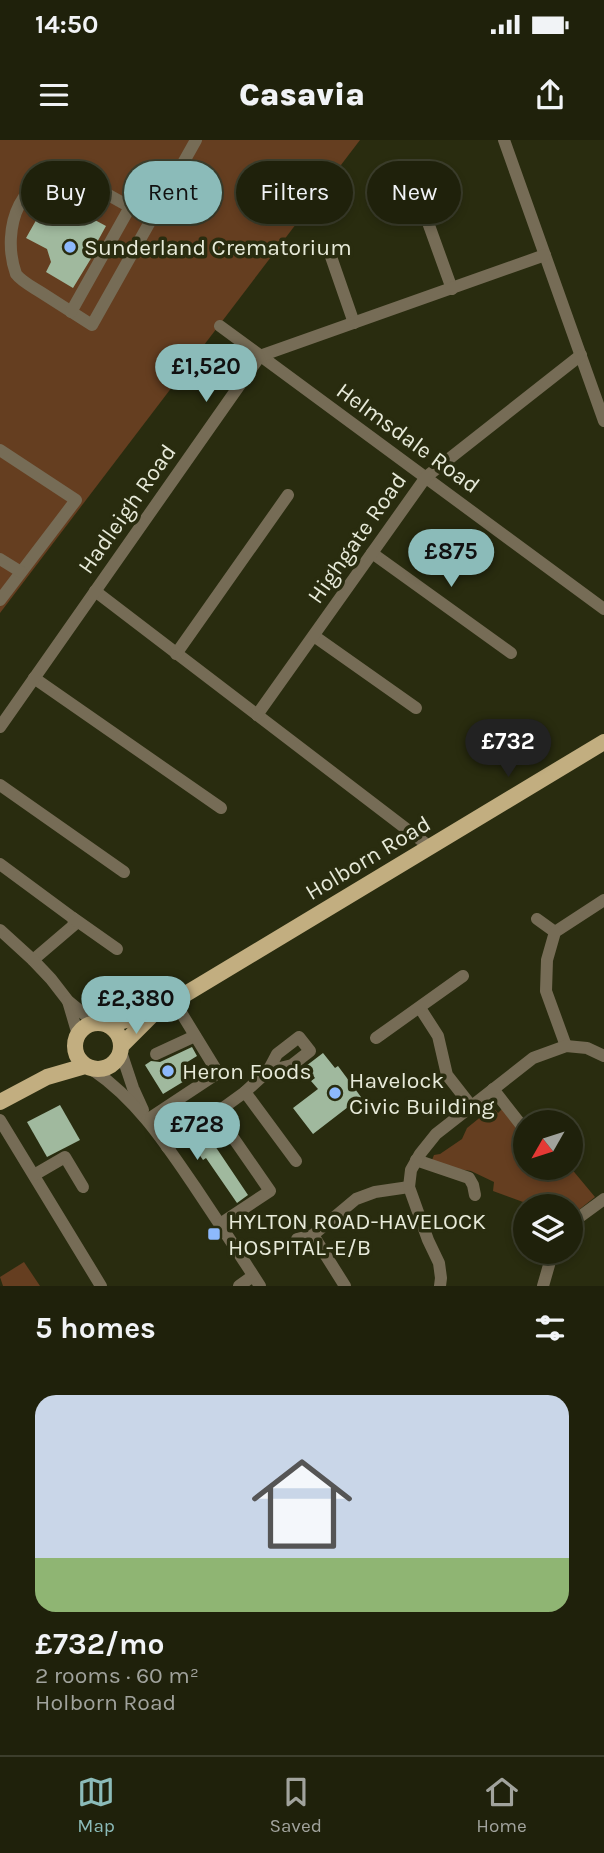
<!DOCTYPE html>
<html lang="en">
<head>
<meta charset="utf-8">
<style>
	:root { --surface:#1f210b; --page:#2c2e19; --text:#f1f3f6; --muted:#a1a39d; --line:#3c3e2c; --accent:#8bbbb9 }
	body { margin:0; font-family:Karla,sans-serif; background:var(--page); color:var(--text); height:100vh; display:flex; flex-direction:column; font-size:26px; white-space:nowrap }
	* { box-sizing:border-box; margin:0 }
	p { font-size:23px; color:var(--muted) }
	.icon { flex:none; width:38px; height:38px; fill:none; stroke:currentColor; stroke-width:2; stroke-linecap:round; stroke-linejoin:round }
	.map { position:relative; height:1146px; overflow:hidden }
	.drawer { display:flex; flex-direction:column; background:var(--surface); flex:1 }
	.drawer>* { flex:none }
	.banner { position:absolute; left:21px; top:21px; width:564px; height:63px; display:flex; gap:14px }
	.needle { width:46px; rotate:231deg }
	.fabs { position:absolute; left:513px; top:970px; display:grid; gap:14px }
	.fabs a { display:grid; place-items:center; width:70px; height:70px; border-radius:50%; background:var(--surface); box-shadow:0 4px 10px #0003,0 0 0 2px var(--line); font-size:35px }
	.price { position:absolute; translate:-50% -60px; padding:0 16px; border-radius:24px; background:var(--accent); color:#111; font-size:23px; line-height:46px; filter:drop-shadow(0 2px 4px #0008) }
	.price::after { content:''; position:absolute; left:50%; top:42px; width:21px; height:16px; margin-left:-10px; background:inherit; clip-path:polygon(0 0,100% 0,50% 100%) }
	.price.active { background:#222; color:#fff }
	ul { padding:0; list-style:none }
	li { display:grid; align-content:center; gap:14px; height:371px; padding:0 35px }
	li span { display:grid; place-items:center; height:217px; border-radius:21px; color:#555 }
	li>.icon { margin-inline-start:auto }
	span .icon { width:126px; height:126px; fill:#fffc; stroke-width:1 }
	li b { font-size:30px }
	h2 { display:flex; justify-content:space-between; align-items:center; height:84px; padding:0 35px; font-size:30px }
	.chip { padding:0 24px; border-radius:32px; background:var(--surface); box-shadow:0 4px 10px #0003,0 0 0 2px var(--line); font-size:24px; line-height:63px }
	.chip.active { background:var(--accent); color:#111 }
	.status { display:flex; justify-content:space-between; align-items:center; height:49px; padding:0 35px; background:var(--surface); direction:ltr }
	.status svg { height:19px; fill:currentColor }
	header { display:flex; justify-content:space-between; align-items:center; height:91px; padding:0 35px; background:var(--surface); font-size:32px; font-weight:800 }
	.tab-bar { display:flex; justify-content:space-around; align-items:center; height:98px; border-top:2px solid var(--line); background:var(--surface); font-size:19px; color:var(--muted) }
	.tab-bar a { display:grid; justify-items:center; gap:4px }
	.tab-bar .active { color:var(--accent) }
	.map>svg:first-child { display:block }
	.green { fill:#653e20 }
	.building { fill:#a0b99e }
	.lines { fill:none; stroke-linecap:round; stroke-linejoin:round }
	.minor { stroke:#766c56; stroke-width:12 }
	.major { stroke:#c2ae80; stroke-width:16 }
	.poi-dot { fill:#8db9fc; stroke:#292c0f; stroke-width:2.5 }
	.labels { text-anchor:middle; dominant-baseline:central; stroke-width:7; stroke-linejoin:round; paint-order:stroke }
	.poi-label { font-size:23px; fill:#e7ead9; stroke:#292c0f; text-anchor:start }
	.street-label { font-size:23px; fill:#e7ead9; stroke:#292c0f }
</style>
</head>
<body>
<div class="status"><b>14:50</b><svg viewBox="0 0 49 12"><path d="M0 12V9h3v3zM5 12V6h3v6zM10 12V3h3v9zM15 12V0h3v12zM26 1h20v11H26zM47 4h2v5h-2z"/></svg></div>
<header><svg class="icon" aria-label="menu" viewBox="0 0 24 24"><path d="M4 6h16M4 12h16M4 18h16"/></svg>Casavia<svg class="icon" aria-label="share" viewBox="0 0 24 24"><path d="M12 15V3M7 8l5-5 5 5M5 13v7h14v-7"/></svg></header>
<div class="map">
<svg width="604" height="1146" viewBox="0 0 604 1146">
	<rect width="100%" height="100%" fill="#292c0f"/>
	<g class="green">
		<path d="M0,0H360L0,473Z"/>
		<path d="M493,967L498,973L503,968L525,995V1027H570L595,1057L571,1076L570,1066H534L493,1051L494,1042L471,1031L446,1027L432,1020L434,1015L440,1014L462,999L467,988Z"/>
		<path d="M24,1122L40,1146H3L0,1137Z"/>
	</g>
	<g class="building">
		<path d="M43,68L75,86L82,73L106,86L95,106L98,107L73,148L46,132L51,122L47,109L26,98Z"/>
		<path d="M192,907L197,916L184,924L191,937L163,954L145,925L151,921L160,922Z"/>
		<path d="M323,913L335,928L338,926L361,957L313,994L293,968L318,949L311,941L315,938L306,926Z"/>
		<path d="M60,965L80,1000L47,1017L27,982Z"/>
		<path d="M209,997L248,1055L237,1063L206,1018L203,1020L194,1007Z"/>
	</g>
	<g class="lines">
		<g class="minor">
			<path d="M504,0L604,281"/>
			<path d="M408,27L452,149"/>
			<path d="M153,79C137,71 121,62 105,53C96,48 86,41 76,39C21,26 0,89 16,134C22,142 33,147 42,153C59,164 75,174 92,185L196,0"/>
			<path d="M328,108L354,183"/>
			<path d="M71,172L130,67"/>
			<path d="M220,186L604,469"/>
			<path d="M0,310L76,360L0,460"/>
			<path d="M372,413L511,513"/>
			<path d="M0,419L21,432"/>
			<path d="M95,451L430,707"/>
			<path d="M314,496L416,568"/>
			<path d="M176,514L288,355"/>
			<path d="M34,538L221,668"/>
			<path d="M257,575L426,337L581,215"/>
			<path d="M0,587L260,216L545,115"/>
			<path d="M0,645L124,732"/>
			<path d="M0,724L73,778L74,785L33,820"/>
			<path d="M73,778L117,809"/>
			<path d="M537,779L555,792"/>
			<path d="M0,790L33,820L51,839L68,861L95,883"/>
			<path d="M68,861L78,895"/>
			<path d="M420,868L438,896L447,935L472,967"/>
			<path d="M376,898L463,836"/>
			<path d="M566,906L546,851L547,820L555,792L604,760"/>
			<path d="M121,912L133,948L143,970"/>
			<path d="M156,914L195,896"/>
			<path d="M93,930C137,960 165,1003 195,1047C217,1080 239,1113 260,1146"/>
			<path d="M493,949L525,990"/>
			<path d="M245,952L268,931L292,925L310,911L299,897L277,914L268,931"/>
			<path d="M216,973L245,952L296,1021"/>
			<path d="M0,980L101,1146"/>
			<path d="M147,980L218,933L174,861"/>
			<path d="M167,1007L216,973L270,1051L220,1084"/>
			<path d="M416,1020L469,1038L473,1045L475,1055"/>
			<path d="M34,1035L65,1017L83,1047"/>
			<path d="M570,1084L604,1059"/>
			<path d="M313,1095L345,1146"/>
			<path d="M297,1099L313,1095L356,1059L375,1052L409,1047"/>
			<path d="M239,1146L253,1136"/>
			<path d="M440,1146L441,1138L439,1123L428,1100L409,1047L411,1030L420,1014L436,994L533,918L566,906L587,908L604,916"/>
			<path d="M543,1146L553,1111"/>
		</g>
		<g class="major">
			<circle cx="98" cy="906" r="23"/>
			<path d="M108,885L155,872L174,861L604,602"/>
			<path d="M122,905L155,872"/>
			<path d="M0,962L47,937L85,926"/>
		</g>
	</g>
	<g class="poi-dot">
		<circle cx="70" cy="107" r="7"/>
		<circle cx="168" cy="931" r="7"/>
		<circle cx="335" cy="953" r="7"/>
		<rect x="207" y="1087" width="14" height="14" rx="3.5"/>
	</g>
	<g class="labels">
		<g class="poi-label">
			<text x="84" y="107">Sunderland Crematorium</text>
			<text x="182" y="931">Heron Foods</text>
			<text x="349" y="940">Havelock<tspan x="349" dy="26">Civic Building</tspan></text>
			<text x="228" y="1081">HYLTON ROAD-HAVELOCK<tspan x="228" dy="26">HOSPITAL-E/B</tspan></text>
		</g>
		<g class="street-label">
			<text transform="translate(408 298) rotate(36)">Helmsdale Road</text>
			<text transform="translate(127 369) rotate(-55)">Hadleigh Road</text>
			<text transform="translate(357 398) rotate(-55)">Highgate Road</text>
			<text transform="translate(368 718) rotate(-31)">Holborn Road</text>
		</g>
	</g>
</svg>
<div class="fabs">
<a><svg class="needle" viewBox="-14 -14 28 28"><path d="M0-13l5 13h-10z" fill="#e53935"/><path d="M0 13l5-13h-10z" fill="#a1a39d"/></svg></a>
<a><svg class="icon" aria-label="layers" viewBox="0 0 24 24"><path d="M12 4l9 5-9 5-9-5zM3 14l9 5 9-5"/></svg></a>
</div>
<b class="price" style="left:206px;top:264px">£1,520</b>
<b class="price" style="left:451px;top:449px">£875</b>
<b class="price active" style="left:508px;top:639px">£732</b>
<b class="price" style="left:136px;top:896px">£2,380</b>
<b class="price" style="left:197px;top:1022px">£728</b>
<div class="banner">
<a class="chip">Buy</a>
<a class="chip active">Rent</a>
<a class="chip">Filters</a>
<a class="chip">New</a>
</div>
</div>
<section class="drawer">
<h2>5 homes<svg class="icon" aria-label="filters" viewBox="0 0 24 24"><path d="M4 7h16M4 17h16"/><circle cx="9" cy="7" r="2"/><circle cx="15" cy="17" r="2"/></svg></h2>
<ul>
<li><span style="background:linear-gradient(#c9d6e8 75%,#8fb573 0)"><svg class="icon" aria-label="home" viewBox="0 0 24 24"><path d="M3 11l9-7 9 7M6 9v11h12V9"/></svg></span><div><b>£732/mo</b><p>2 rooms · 60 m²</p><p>Holborn Road</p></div></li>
</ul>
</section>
<nav class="tab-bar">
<a class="active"><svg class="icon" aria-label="map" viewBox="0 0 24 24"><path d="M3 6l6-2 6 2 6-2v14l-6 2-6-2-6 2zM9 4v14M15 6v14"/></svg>Map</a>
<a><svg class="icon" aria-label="saved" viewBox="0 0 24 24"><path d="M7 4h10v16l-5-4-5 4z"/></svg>Saved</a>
<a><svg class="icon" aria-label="home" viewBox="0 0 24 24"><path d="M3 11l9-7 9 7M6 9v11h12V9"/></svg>Home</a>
</nav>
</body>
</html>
